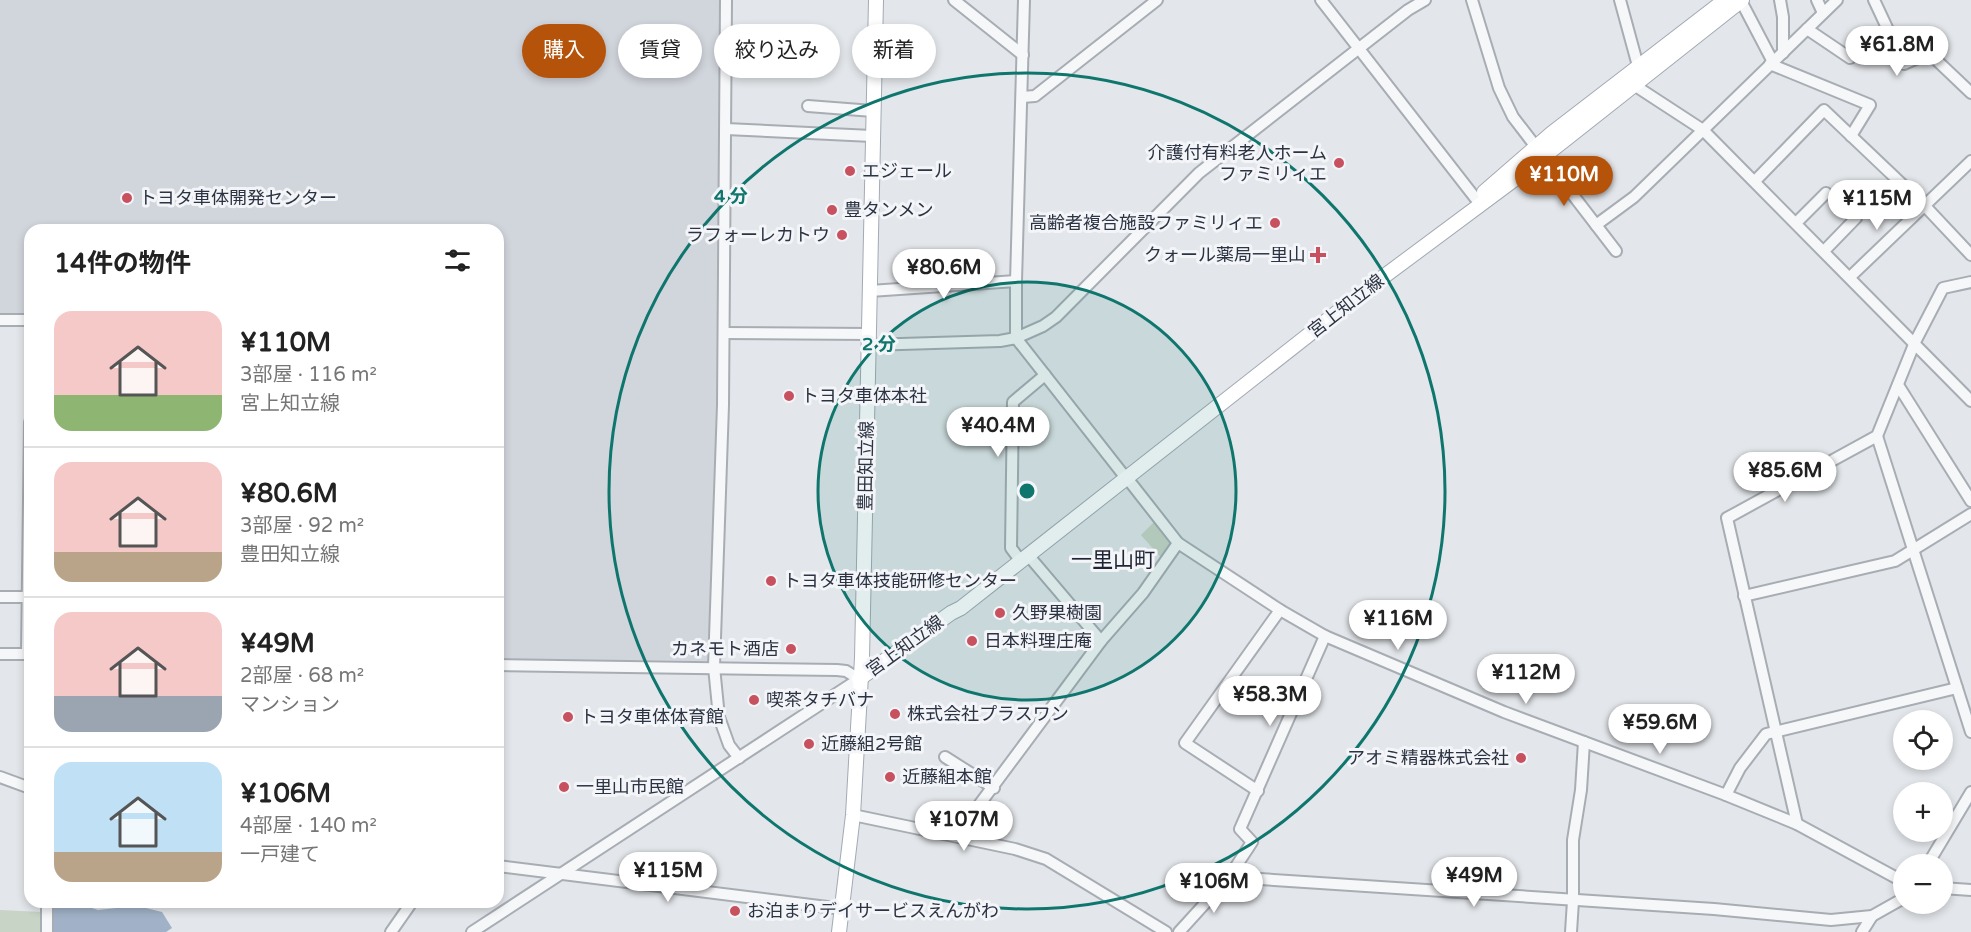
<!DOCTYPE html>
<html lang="ja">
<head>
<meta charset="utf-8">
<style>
	:root { --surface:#fff; --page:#f2f2f2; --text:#222; --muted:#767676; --line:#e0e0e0; --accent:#b45309 }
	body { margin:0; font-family:"Varela Round","Noto Sans JP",sans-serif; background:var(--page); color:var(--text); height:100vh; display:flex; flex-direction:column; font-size:22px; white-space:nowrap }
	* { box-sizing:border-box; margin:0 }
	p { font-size:20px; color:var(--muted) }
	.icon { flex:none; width:33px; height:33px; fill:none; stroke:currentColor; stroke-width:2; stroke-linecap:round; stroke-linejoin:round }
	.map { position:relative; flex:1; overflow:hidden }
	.side { position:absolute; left:24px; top:224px; width:480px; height:684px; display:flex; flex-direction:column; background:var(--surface); border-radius:18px; box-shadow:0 3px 9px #0003 }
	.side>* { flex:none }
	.top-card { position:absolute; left:522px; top:24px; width:570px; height:54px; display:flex; gap:12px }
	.tools { position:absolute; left:1893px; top:710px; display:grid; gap:12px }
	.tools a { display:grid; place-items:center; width:60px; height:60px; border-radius:50%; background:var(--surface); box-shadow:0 3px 9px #0003; font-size:30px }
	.price { position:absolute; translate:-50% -51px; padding:0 14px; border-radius:21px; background:#fff; color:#222; font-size:20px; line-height:39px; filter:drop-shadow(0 2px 3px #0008) }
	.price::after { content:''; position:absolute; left:50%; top:36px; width:18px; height:14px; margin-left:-9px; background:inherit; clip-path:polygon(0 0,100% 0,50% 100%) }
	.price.on { background:var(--accent); color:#fff }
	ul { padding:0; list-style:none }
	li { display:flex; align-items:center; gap:18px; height:150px; padding:0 30px }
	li+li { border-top:2px solid var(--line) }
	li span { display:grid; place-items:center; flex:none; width:168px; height:120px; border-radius:18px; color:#555 }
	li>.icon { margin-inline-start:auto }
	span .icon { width:72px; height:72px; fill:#fffc; stroke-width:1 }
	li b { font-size:26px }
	h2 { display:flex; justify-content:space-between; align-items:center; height:72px; padding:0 30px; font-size:26px }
	.chip { padding:0 21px; border-radius:27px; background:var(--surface); box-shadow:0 3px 9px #0003; font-size:21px; line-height:54px }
	.chip.on { background:var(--accent); color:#fff }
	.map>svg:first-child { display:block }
	.built { fill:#d1d5dc }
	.green { fill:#c8d4c5 }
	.water { fill:#a1b2c8 }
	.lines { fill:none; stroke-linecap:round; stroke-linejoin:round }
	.minor-casing { stroke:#a8adb4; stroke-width:14 }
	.major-casing { stroke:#a3aab5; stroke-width:16 }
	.minor { stroke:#f6f7f9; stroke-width:10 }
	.major { stroke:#fff; stroke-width:14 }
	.ring { fill:none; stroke:#0f766e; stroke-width:3 }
	.poi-dot { fill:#c7515e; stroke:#f3f5f8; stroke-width:2 }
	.labels { text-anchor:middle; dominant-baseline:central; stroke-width:6; stroke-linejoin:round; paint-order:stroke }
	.poi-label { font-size:18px; fill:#2c3342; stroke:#f3f5f8; text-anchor:start }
	.street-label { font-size:18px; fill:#2c3342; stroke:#f3f5f8 }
	.quarter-label { font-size:21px; fill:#1e2433; stroke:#f3f5f8 }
	.centre { fill:#0f766e; stroke:#f3f5f8; stroke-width:3 }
	.ring-label { font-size:18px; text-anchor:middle; font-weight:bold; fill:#0f766e; stroke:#f3f5f8; stroke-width:6; stroke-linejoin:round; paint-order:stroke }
</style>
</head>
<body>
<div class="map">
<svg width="1971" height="932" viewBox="0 0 1971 932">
	<rect width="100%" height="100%" fill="#e3e6ea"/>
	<path class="built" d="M0,0H723L716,620L712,658L709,661L498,659V230H30V315L0,314Z"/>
	<g class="green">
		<path d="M1154,522L1175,545L1163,560L1141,535Z"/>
		<path d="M0,910L41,912V932H0Z"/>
	</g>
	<path class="water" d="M51,902H73L98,910L116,908L130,904L162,912L172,928L166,932H51Z"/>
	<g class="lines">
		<defs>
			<g id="minor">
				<path d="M726,0L723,405L714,667L719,717L729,745L739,758"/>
				<path d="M954,0L1023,55"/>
				<path d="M1024,0L1016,281V338L1043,326L1056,317L1199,173L1408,10L1425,0"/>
				<path d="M1321,0L1476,199"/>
				<path d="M1472,0L1499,88L1513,117L1616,251"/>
				<path d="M1620,0L1638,66"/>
				<path d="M1780,0L1783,17V53"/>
				<path d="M1817,0L1823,13"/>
				<path d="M1874,0L1904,64L1929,53L1971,93"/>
				<path d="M1741,1L1773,62"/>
				<path d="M1807,29L1850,58"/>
				<path d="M1770,64L1870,105L1851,136"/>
				<path d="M1634,85L1703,130L1971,401"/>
				<path d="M1022,97L1035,96L1157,0"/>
				<path d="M808,106L873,111"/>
				<path d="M726,129L872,136"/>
				<path d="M1755,181L1824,110L1924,205L1971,255"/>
				<path d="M1796,223L1826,193"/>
				<path d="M1596,225L1634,197L1837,0"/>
				<path d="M1824,251L1856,218"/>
				<path d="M1850,277L1971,161"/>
				<path d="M870,291L1016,281"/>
				<path d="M0,320H30"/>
				<path d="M724,333L869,334"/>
				<path d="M868,345L1000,341L1016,338L1122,473"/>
				<path d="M1898,385L1971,501"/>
				<path d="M1877,436L1971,732"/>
				<path d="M1127,478L1178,543L1280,610L1325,636L1504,712L1726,795L1797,824L1904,882"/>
				<path d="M1028,555L1101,641"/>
				<path d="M1017,556L1011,548L1013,402L1045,375"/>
				<path d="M1744,596L1895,561L1971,514"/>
				<path d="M0,597H27"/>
				<path d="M0,654H30"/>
				<path d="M27,654L30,422"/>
				<path d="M945,757L994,788"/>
				<path d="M0,777L30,788"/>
				<path d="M1258,791L1185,743L1280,610"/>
				<path d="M1726,795L1740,768L1766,734L1957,688"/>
				<path d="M853,815L1015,849L1046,859L1166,932"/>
				<path d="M1797,824L1727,518L1877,436L1915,342L1943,288L1971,282"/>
				<path d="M956,836L1101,641L1143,593L1178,543"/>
				<path d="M1928,864L1971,792"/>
				<path d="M498,866L843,909"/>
				<path d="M1229,877L1714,909L1831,920L1872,916L1904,898"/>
				<path d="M1942,888L1971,890"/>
				<path d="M47,902V932"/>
				<path d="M391,932L412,902"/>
				<path d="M472,932L859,679L846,671L837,670L498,665"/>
				<path d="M1179,932L1229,877L1252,842L1240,829L1325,636"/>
				<path d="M1571,932L1573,901V840L1581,790L1584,742"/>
				<path d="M1862,932L1872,916"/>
			</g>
			<g id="major">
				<path d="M1484,192L1552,133L1725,0"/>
				<path d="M859,679L951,613L961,608L1367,289L1519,176L1742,0"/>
				<path d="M839,932L853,815L862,658L876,0"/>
			</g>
		</defs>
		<use href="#minor" class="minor-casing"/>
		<use href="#major" class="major-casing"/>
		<use href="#minor" class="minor"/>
		<use href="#major" class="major"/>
	</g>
	<circle cx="1027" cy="491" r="209" fill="#0f766e" fill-opacity=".12"/>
	<g class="ring">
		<circle cx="1027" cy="491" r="209"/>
		<circle cx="1027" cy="491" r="418"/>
	</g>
	<g class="poi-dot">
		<circle cx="1339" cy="163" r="6"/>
		<circle cx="850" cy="171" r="6"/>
		<circle cx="127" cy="198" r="6"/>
		<circle cx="832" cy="210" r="6"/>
		<circle cx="1275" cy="223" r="6"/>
		<circle cx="842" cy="235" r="6"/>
		<path d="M1315 246h6v6h6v6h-6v6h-6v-6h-6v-6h6z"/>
		<circle cx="789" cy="396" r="6"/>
		<circle cx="771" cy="581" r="6"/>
		<circle cx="1000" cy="613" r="6"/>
		<circle cx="972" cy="641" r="6"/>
		<circle cx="791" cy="649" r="6"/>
		<circle cx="754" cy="700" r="6"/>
		<circle cx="895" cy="714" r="6"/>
		<circle cx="568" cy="717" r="6"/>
		<circle cx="809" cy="744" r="6"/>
		<circle cx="1521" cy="758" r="6"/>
		<circle cx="890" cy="777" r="6"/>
		<circle cx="564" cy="787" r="6"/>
		<circle cx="735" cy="911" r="6"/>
	</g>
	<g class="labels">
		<g class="poi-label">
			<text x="1327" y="153" text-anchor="end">介護付有料老人ホーム<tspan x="1327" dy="21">ファミリィエ</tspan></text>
			<text x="862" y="171">エジェール</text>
			<text x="139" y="198">トヨタ車体開発センター</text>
			<text x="844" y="210">豊タンメン</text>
			<text x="1263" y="223" text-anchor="end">高齢者複合施設ファミリィエ</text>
			<text x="830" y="235" text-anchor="end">ラフォーレカトウ</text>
			<text x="1306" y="255" text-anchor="end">クォール薬局一里山</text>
			<text x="801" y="396">トヨタ車体本社</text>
			<text x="783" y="581">トヨタ車体技能研修センター</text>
			<text x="1012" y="613">久野果樹園</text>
			<text x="984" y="641">日本料理庄庵</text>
			<text x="779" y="649" text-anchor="end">カネモト酒店</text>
			<text x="766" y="700">喫茶タチバナ</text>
			<text x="907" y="714">株式会社プラスワン</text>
			<text x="580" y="717">トヨタ車体体育館</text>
			<text x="821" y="744">近藤組2号館</text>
			<text x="1509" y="758" text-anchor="end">アオミ精器株式会社</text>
			<text x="902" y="777">近藤組本館</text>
			<text x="576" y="787">一里山市民館</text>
			<text x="747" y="911">お泊まりデイサービスえんがわ</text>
		</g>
		<g class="street-label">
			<text transform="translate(1346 306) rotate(-38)">宮上知立線</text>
			<text transform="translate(866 466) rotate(-89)">豊田知立線</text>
			<text transform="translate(905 646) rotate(-36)">宮上知立線</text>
		</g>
		<g class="quarter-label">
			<text x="1113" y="560">一里山町</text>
		</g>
	</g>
	<circle cx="1027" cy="491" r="9" class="centre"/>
	<g class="ring-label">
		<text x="731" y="202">4 分</text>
		<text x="879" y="350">2 分</text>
	</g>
</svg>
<div class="tools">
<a><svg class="icon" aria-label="locate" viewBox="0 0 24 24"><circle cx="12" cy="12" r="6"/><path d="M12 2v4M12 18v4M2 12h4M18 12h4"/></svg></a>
<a>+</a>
<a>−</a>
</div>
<b class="price" style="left:1897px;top:77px">¥61.8M</b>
<b class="price on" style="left:1564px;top:207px">¥110M</b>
<b class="price" style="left:1877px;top:231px">¥115M</b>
<b class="price" style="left:944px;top:300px">¥80.6M</b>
<b class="price" style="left:998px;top:458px">¥40.4M</b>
<b class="price" style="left:1785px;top:503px">¥85.6M</b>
<b class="price" style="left:1398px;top:651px">¥116M</b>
<b class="price" style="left:1526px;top:705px">¥112M</b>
<b class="price" style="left:1270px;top:727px">¥58.3M</b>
<b class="price" style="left:1660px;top:755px">¥59.6M</b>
<b class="price" style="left:964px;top:852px">¥107M</b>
<b class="price" style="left:668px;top:903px">¥115M</b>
<b class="price" style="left:1474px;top:908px">¥49M</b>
<b class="price" style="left:1214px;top:914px">¥106M</b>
<div class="top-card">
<a class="chip on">購入</a>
<a class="chip">賃貸</a>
<a class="chip">絞り込み</a>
<a class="chip">新着</a>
</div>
<section class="side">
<h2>14件の物件<svg class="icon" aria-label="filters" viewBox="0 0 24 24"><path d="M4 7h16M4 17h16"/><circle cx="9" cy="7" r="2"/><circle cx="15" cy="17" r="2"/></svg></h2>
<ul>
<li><span style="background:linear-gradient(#f6c9c9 70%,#8fb573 0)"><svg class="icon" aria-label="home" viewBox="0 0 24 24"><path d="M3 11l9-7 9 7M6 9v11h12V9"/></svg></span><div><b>¥110M</b><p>3部屋 · 116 m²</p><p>宮上知立線</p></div></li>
<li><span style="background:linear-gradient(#f6c9c9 75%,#b9a48a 0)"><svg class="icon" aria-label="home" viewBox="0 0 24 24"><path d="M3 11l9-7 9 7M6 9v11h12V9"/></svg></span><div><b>¥80.6M</b><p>3部屋 · 92 m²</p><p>豊田知立線</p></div></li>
<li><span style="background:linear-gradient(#f6c9c9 70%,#9aa5b1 0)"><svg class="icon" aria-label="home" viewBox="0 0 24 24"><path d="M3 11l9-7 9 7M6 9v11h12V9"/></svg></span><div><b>¥49M</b><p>2部屋 · 68 m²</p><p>マンション</p></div></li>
<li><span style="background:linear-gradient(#bfe0f5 75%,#b9a48a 0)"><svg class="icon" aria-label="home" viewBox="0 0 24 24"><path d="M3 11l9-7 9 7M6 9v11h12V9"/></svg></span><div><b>¥106M</b><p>4部屋 · 140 m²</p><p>一戸建て</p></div></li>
</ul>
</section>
</div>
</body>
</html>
